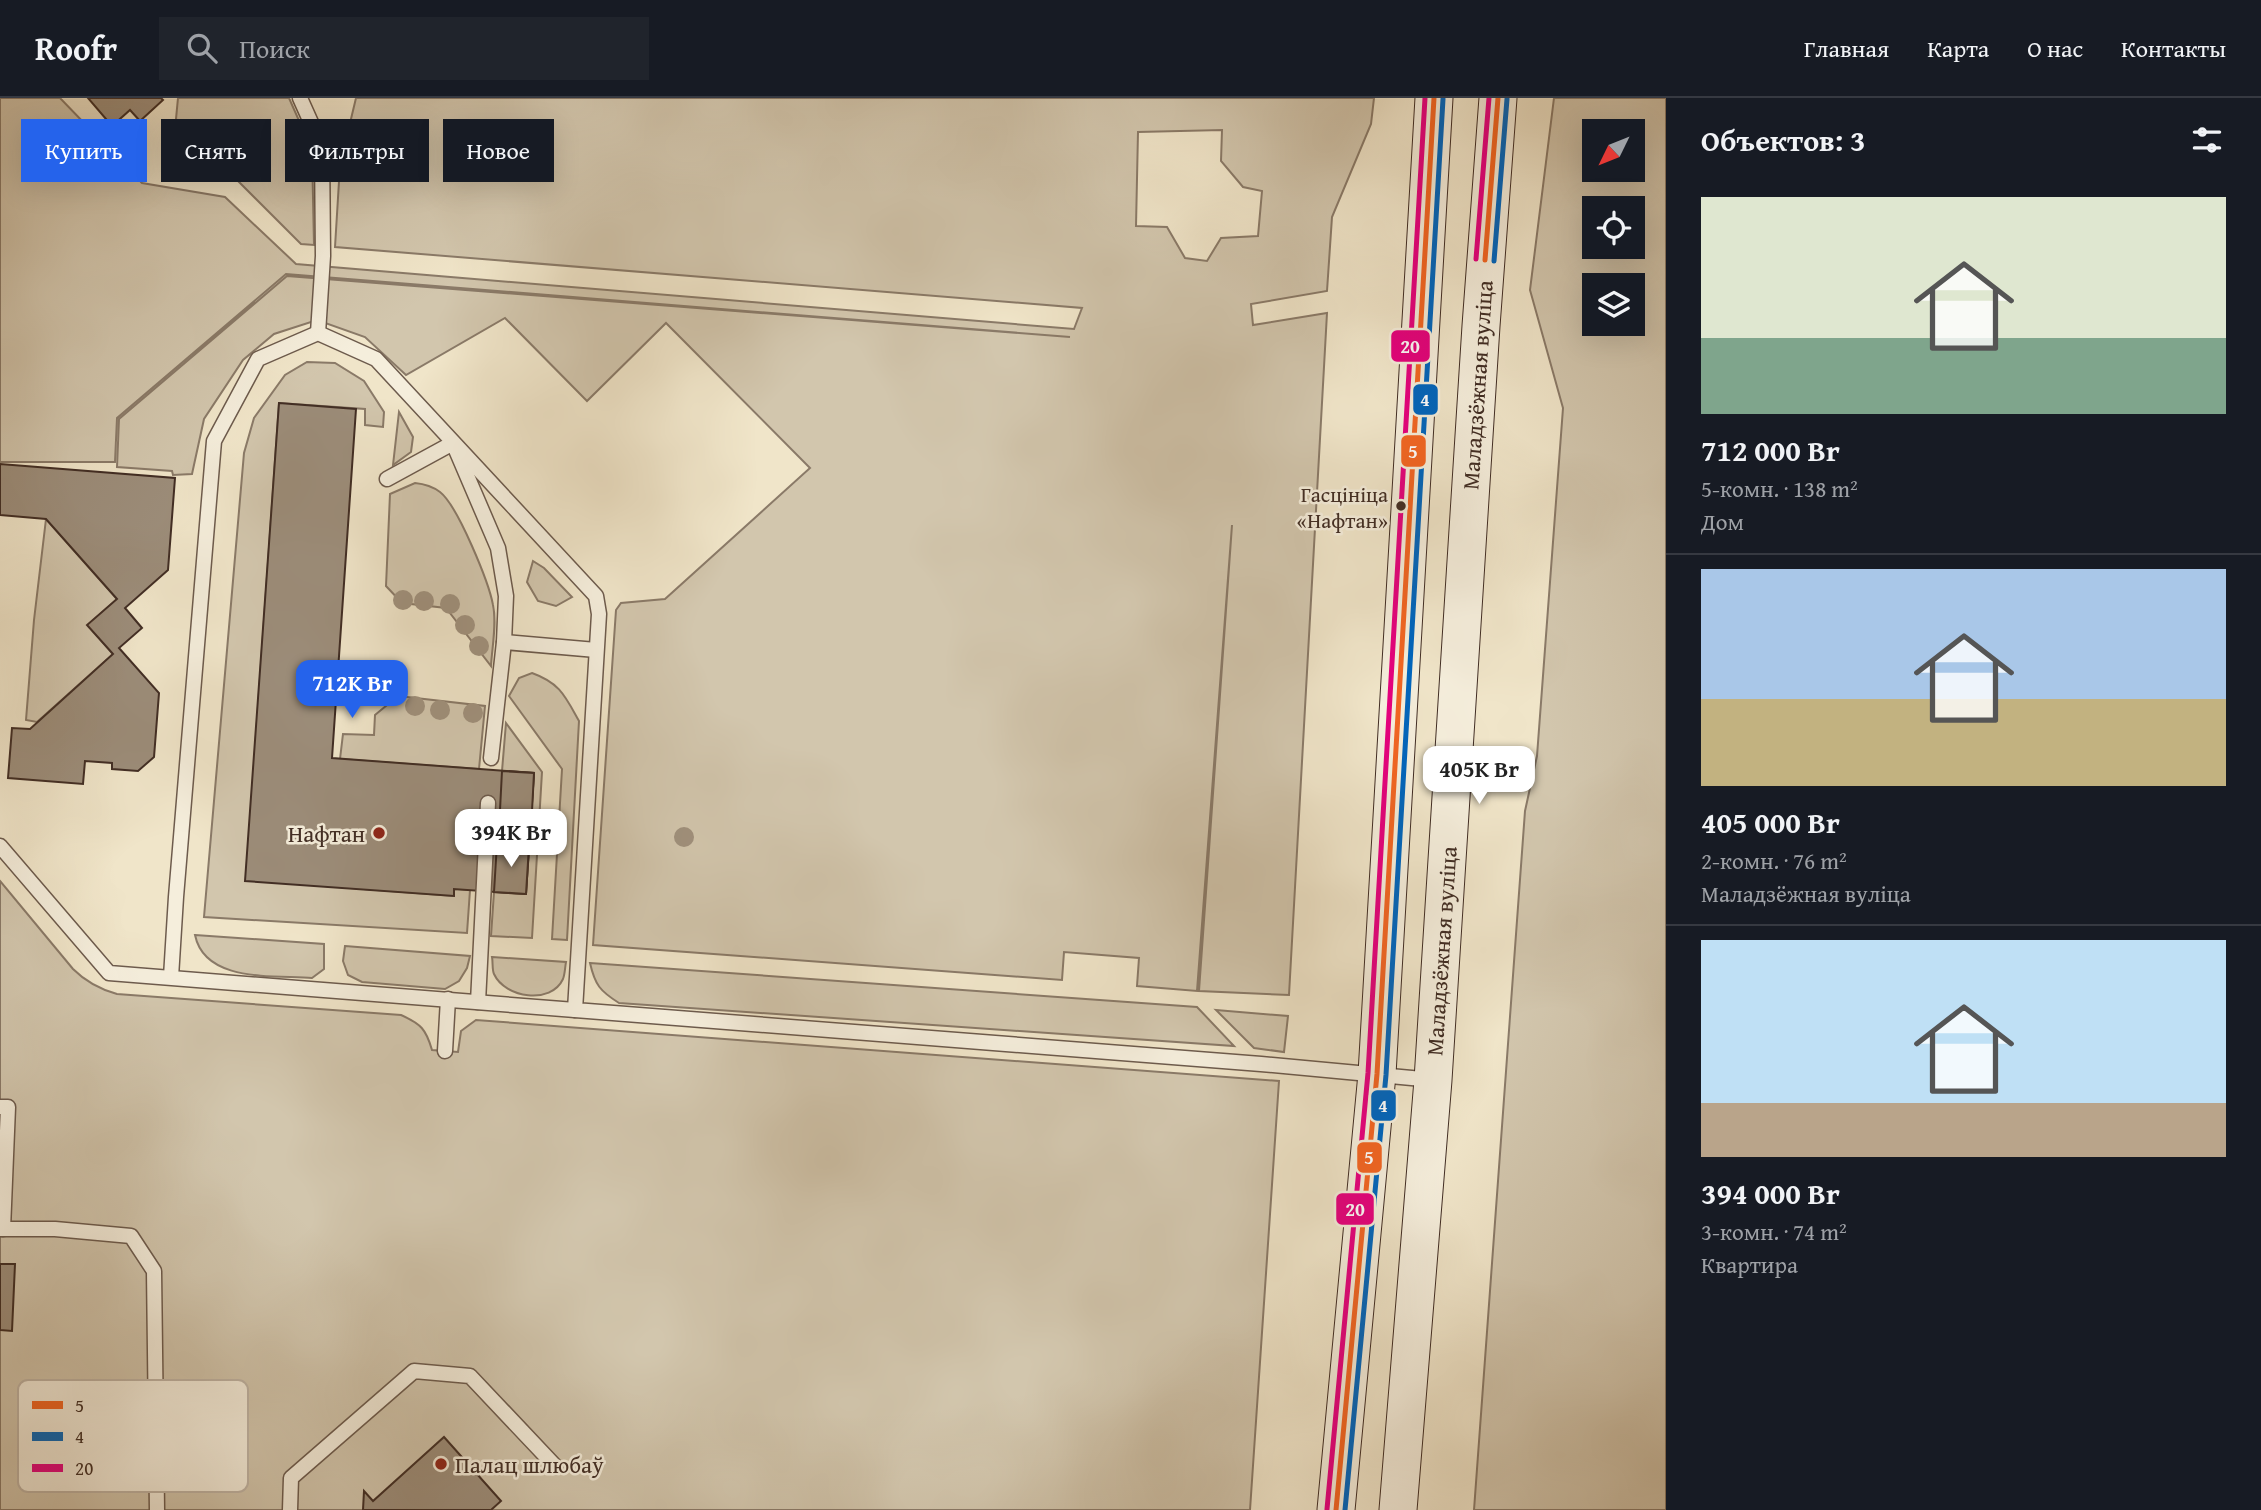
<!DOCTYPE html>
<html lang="ru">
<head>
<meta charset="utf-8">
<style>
	:root { --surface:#171b24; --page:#20242c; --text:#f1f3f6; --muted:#9ea1a6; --line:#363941; --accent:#2563eb }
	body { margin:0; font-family:"Gentium Book Plus",serif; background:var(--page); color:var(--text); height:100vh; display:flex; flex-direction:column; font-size:26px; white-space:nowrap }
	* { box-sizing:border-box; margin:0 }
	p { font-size:23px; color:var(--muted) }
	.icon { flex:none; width:38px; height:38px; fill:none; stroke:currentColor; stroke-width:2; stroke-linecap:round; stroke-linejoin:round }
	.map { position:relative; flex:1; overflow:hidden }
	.drawer { display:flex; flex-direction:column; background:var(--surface); width:595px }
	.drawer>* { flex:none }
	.hud { position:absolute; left:21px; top:21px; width:665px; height:63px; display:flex; gap:14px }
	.needle { width:46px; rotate:227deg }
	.buttons { position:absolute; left:1582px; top:21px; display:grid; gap:14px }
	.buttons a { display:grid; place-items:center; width:63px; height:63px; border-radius:0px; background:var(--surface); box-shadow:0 7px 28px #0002; font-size:35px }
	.price { position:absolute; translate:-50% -60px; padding:0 16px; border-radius:14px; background:#fff; color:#222; font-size:23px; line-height:46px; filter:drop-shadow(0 2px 4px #0008) }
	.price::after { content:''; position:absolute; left:50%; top:42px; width:21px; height:16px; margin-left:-10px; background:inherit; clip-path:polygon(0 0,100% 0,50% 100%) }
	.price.on { background:var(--accent); color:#fff }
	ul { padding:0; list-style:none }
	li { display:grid; align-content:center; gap:14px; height:371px; padding:0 35px }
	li+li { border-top:2px solid var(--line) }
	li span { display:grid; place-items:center; height:217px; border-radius:0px; color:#555 }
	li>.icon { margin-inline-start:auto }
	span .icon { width:126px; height:126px; fill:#fffc; stroke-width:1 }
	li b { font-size:30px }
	h2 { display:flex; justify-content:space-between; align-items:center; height:84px; padding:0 35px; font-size:30px }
	.chip { padding:0 24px; border-radius:0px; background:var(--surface); box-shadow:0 7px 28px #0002; font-size:24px; line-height:63px }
	.chip.on { background:var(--accent); color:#fff }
	header { display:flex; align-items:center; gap:42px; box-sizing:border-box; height:98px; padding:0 35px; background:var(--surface); border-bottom:2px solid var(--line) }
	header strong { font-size:33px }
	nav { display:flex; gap:38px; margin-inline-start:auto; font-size:24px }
	.search { width:490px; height:63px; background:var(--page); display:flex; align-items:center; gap:18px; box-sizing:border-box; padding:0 24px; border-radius:0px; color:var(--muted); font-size:26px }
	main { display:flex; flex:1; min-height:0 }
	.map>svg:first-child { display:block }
	.green { fill:#d2c6ad; stroke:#8a7a68; stroke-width:2; fill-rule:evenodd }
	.building { fill:#9c8d7a; stroke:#412d24; stroke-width:2 }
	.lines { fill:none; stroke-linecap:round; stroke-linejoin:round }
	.service-casing { stroke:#6d5b4d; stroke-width:17 }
	.secondary-casing { stroke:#412d24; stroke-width:39 }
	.service { stroke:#f5eedc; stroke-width:14 }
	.secondary { stroke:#f5eedc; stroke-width:37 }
	.bus-1-casing { stroke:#f5eedc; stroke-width:10 }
	.bus-2-casing { stroke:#f5eedc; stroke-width:10 }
	.bus-3-casing { stroke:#f5eedc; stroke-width:10 }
	.bus-1 { stroke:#f26522; stroke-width:5 }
	.bus-2 { stroke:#0065bd; stroke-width:5 }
	.bus-3 { stroke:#e5007d; stroke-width:5 }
	.tree { fill:#a0917d }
	.bus-dot { fill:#412d24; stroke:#f5eedc; stroke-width:2.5 }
	.poi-dot { fill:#8f2418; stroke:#f5eedc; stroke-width:2.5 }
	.labels { text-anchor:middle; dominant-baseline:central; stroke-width:5; stroke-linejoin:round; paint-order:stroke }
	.bus-label { font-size:21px; fill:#412d24; stroke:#f5eedc; text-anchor:end }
	.street-label { font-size:23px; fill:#412d24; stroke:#f5eedc }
	.poi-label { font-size:23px; fill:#412d24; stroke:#f5eedc; text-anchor:end }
	.key { fill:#f5eedc; stroke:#bfb4a5; stroke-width:2 }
	.key-label { font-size:19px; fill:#412d24 }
	.line-badge { stroke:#f5eedc; stroke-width:2.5 }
	.badge-label { font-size:19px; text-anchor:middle; font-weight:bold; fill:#fff }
</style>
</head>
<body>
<header>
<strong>Roofr</strong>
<div class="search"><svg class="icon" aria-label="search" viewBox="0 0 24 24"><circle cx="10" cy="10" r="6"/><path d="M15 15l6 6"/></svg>Поиск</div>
<nav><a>Главная</a><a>Карта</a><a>О нас</a><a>Контакты</a></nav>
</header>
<main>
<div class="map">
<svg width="1666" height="1412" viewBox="0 0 1666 1412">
	<rect width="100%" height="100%" fill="#f0e5c9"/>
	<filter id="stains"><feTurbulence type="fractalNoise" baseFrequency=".00286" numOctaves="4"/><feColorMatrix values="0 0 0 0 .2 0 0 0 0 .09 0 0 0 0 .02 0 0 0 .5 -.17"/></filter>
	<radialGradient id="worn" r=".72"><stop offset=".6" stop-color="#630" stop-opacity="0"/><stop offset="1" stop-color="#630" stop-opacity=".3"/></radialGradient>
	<g class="green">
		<path d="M0,0H60L142,85L225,99L296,166L1074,231L1082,210L335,149L340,67L356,0H1374L1371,26L1332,119L1327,193L1251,206L1253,227L1327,215L1289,897L1199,893L1232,427L1197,893L1137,888L1139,860L1064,854L1062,882L593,847L616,512L621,505L665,501L810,370L666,225L587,303L505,220L406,277L365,239L317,222L274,236L243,262L204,321L192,376L173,377L172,373L117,369L119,321L287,178L1070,239L286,176L117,320L115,364H0ZM1222,32L1221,63L1243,89L1262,93L1258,138L1221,140L1207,163L1185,160L1167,129L1136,128L1138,34Z"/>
		<path d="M178,0H289L312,52L314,147L301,146L176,21Z"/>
		<path d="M1554,0H1666V1412H1474L1525,713L1537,658L1563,310L1530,192ZM1594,33H1633V72H1594ZM1594,110H1633V149H1594ZM1594,187H1633V226H1594Z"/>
		<path d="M307,264L335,265L364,283L384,314L383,329L365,327V311L279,305L246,782L453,798L454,791L470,792L467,835L204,819L244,355L254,320L285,277Z"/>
		<path d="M399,314L413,339L411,354L393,367Z"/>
		<path d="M415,385C425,386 432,388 440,394C458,408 489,485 493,507C497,526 492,549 491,568L446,510L402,505L386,488L390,396Z"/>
		<path d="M46,421L117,501L88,527L113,556L37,624L26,622L34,522Z"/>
		<path d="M533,463L544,470L572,499L556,508L538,503L527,484Z"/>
		<path d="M532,575C560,585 565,598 579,623L567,842L552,841L562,671L509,598L519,580Z"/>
		<path d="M398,598L485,608L479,671L340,661L343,636L374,637L375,617Z"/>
		<path d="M506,625L542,674L532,840L491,838L494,794L526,796L534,675L502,673Z"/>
		<path d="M0,783L73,871C86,884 99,891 117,896L401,917C421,926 426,931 432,952L458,954L461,933L476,922L1279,983L1250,1412H0Z"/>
		<path d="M195,837L324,846V871L312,880C274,877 205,885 195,837Z"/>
		<path d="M345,848L470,858L467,870L459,883L445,891L362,884L348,877L343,863Z"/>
		<path d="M492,859L566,864C565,869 565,876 563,881C551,907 505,900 494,876C492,872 493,864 492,859Z"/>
		<path d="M590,865L1197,909L1234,948L619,905C600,893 595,887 590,865Z"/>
		<path d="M1216,912L1288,918L1284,954L1254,950Z"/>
	</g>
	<g class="building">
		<path d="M88,0H161L163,2L140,23L130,12L112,28Z"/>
		<path d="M279,305L356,311L332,660L534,675L526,796L454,791V798L245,783Z"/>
		<path d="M0,366L175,380L168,472L125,510L142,530L119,550L159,595L154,659L138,673L112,671V665L85,663L83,686L8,680L12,630L30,631L113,556L87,527L117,501L46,421L0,417Z"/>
		<path d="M502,673L534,675L532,713L500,712Z"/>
		<path d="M497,745L529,748L526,796L494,794Z"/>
		<path d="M0,1166H15L12,1233L0,1232Z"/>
		<path d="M444,1339L501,1403L491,1412H363L364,1393L373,1403Z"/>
	</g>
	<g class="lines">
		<defs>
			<g id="service">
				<path d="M300,0L322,49L323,158L318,235"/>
				<path d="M387,381L453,345L498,450L506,498L504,544L491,660"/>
				<path d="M504,544L596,552"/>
				<path d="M0,748L109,875L575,912"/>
				<path d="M171,879L176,799L214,343L258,261L318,235L376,261L596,498L599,516L575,912L1261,966L1433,982"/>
				<path d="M478,904L488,705"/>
				<path d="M445,953L448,901"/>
				<path d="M0,1009H8L3,1131"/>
				<path d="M0,1131H55L131,1138L154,1173L157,1412"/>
				<path d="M290,1412L291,1380L414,1273L470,1278L556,1369"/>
			</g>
			<g id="secondary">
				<path d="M1336,1412L1377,976L1434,0"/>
				<path d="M1398,1412L1433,982L1481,228L1498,0"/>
			</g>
		</defs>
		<use href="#service" class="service-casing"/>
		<use href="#secondary" class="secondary-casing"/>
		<use href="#service" class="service"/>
		<use href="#secondary" class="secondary"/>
		<defs>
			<g id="bus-1">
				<path d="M1485,162L1498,0"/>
				<path d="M1336,1412L1377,976L1434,0"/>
			</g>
			<g id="bus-2">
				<path d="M1494,163L1507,1"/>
				<path d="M1345,1412L1386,977L1443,1"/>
			</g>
			<g id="bus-3">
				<path d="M1476,161L1489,0"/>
				<path d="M1327,1411L1368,975L1425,0"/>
			</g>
		</defs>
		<use href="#bus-1" class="bus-1-casing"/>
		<use href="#bus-2" class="bus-2-casing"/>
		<use href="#bus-3" class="bus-3-casing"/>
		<use href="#bus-1" class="bus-1"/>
		<use href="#bus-2" class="bus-2"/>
		<use href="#bus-3" class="bus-3"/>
	</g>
	<g class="tree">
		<circle cx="403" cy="502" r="10"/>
		<circle cx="424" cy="503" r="10"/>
		<circle cx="450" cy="506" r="10"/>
		<circle cx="465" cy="527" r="10"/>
		<circle cx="479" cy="548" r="10"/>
		<circle cx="415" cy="608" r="10"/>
		<circle cx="440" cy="612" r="10"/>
		<circle cx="473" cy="615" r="10"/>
		<circle cx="684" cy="739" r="10"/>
	</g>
	<circle class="bus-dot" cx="1401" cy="408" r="6"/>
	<g class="poi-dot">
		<circle cx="379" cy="735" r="7"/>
		<circle cx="441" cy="1366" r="7"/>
	</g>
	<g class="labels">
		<g class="bus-label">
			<text x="1388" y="396">Гасцініца<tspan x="1388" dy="26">«Нафтан»</tspan></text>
		</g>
		<g class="street-label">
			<text transform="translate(1477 287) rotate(-86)">Маладзёжная вуліца</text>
			<text transform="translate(1441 853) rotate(-86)">Маладзёжная вуліца</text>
		</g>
		<g class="poi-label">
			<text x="365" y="735">Нафтан</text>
			<text x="455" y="1366" text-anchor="start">Палац шлюбаў</text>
		</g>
	</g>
	<rect x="18" y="1282" width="230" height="112" rx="10" class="key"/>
	<rect x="32" y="1303" width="31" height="8" fill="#f26522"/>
	<rect x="32" y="1334" width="31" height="9" fill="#0065bd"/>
	<rect x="32" y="1366" width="31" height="8" fill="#e5007d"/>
	<g class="key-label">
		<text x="75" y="1314">5</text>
		<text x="75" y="1345">4</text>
		<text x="75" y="1377">20</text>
	</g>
	<g class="line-badge">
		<rect x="1390" y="231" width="41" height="34" rx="7" fill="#e5007d"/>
		<rect x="1412" y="285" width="27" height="33" rx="7" fill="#0065bd"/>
		<rect x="1400" y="336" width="27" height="34" rx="7" fill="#f26522"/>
		<rect x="1370" y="991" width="27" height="33" rx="7" fill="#0065bd"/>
		<rect x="1356" y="1043" width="27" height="33" rx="7" fill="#f26522"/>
		<rect x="1335" y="1094" width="40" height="34" rx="7" fill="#e5007d"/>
	</g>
	<g class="badge-label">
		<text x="1410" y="255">20</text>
		<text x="1425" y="308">4</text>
		<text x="1413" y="360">5</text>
		<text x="1383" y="1014">4</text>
		<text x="1369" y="1066">5</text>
		<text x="1355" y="1118">20</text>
	</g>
	<rect width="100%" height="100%" filter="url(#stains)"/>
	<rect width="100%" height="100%" fill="url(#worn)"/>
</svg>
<div class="buttons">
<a><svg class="needle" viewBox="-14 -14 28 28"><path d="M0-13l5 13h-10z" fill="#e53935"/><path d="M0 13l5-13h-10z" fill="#9ea1a6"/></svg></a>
<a><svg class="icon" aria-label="locate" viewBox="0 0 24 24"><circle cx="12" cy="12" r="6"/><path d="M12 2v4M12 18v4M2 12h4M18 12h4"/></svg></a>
<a><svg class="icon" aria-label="layers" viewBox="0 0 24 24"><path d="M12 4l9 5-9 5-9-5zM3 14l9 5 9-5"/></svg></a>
</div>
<b class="price on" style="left:352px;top:622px">712K Br</b>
<b class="price" style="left:1479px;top:708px">405K Br</b>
<b class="price" style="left:511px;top:771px">394K Br</b>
<div class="hud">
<a class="chip on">Купить</a>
<a class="chip">Снять</a>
<a class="chip">Фильтры</a>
<a class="chip">Новое</a>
</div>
</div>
<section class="drawer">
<h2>Объектов: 3<svg class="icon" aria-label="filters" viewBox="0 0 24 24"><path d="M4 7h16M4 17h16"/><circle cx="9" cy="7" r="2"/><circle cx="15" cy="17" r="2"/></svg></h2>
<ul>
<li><span style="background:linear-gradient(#dfe7d0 65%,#7fa58c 0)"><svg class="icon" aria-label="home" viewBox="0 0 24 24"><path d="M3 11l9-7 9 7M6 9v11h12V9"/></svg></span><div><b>712 000 Br</b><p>5-комн. · 138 m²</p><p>Дом</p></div></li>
<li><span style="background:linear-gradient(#a9c7e8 60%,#c2b280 0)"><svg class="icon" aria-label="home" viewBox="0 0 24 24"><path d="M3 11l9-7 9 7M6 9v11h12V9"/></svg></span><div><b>405 000 Br</b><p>2-комн. · 76 m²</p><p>Маладзёжная вуліца</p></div></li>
<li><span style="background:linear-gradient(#bfe0f5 75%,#b9a48a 0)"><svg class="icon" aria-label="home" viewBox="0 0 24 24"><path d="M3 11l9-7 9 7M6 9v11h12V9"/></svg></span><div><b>394 000 Br</b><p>3-комн. · 74 m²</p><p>Квартира</p></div></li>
</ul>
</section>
</main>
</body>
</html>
